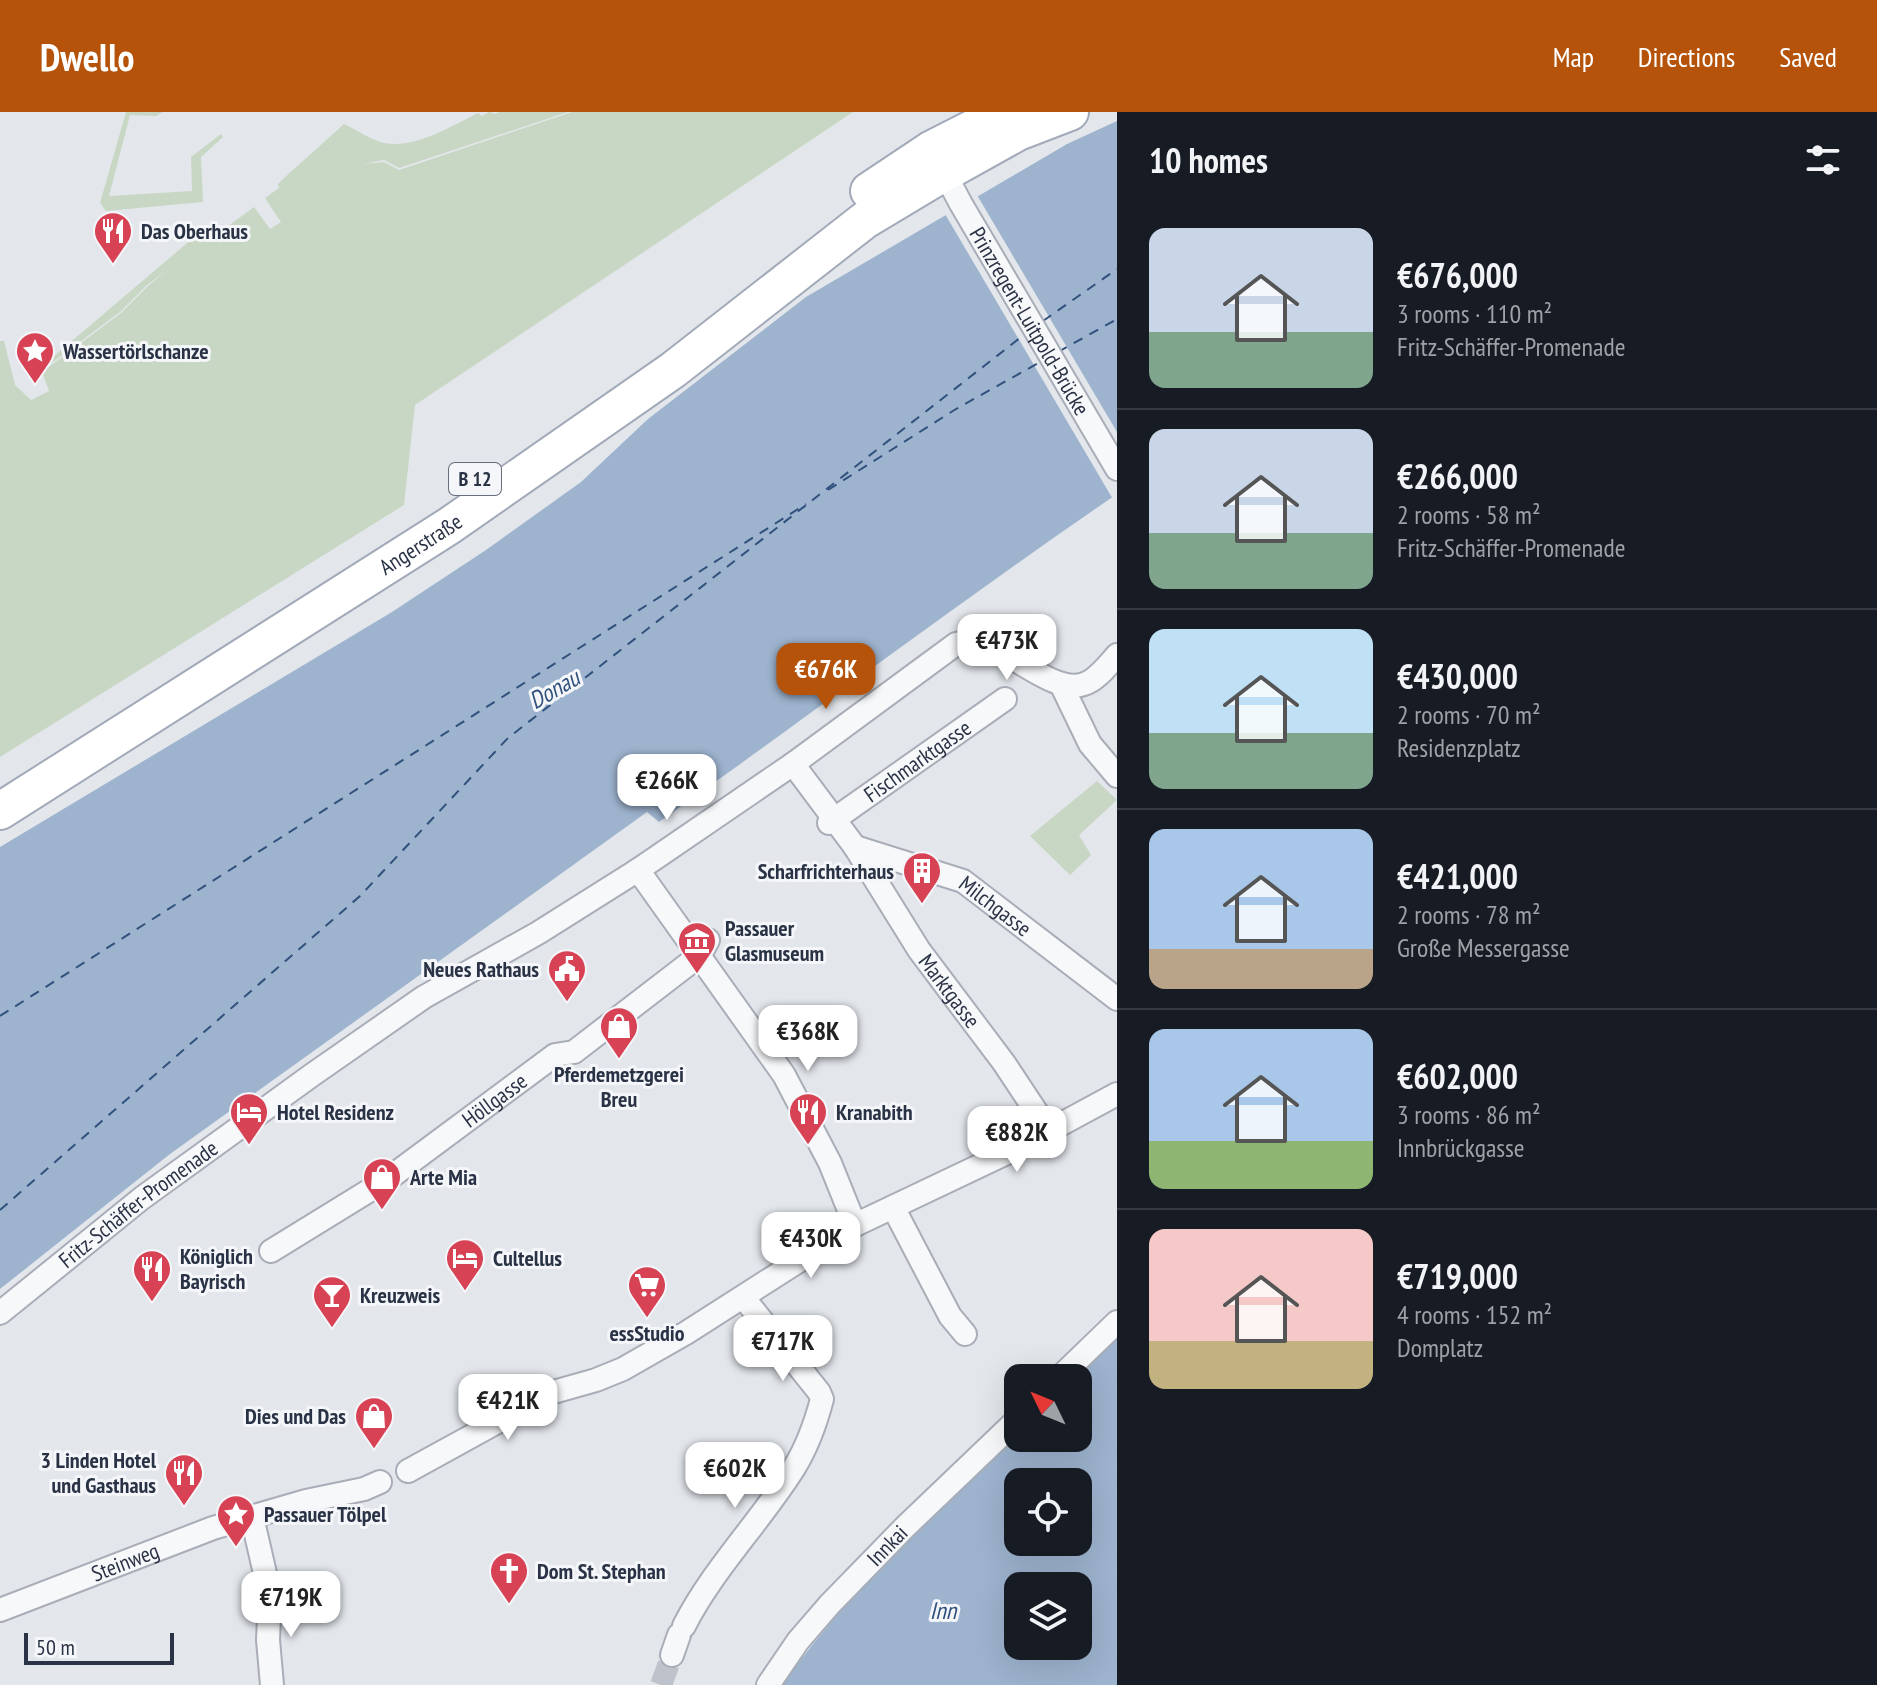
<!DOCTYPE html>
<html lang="en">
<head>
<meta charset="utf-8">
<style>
	:root { --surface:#171b24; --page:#242831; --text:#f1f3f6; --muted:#9ea1a6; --line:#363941; --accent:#b45309 }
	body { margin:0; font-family:"PT Sans Narrow",sans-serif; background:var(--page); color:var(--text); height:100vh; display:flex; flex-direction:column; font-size:30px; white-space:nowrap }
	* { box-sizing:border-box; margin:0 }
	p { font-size:26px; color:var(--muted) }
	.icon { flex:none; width:44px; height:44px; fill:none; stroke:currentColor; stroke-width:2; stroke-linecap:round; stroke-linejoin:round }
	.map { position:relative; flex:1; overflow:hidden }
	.sheet { display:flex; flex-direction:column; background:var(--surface); width:760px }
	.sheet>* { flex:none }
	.needle { width:52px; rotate:313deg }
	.buttons { position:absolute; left:1004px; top:1252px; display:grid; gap:16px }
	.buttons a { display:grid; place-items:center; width:88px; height:88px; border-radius:16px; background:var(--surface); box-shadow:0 8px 32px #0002; font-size:40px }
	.scale { position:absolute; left:24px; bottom:20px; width:150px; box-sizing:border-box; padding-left:8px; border:4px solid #2a3346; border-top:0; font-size:22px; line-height:28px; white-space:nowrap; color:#2a3346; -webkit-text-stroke:6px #f4f6f9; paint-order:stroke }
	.price { position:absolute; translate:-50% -68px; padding:0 18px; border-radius:16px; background:#fff; color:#222; font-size:26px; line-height:52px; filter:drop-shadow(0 2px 4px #0008) }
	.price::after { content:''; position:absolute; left:50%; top:48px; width:24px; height:18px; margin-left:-12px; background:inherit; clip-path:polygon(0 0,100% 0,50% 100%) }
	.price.on { background:var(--accent); color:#fff }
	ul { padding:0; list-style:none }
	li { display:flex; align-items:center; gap:24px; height:200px; padding:0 32px }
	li+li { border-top:2px solid var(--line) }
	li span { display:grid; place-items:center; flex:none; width:224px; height:160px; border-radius:16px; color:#555 }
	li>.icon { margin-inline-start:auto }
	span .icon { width:96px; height:96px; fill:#fffc; stroke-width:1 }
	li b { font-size:34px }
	h2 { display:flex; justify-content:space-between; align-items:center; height:96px; padding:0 32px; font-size:34px }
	header { display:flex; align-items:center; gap:48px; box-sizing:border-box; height:112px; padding:0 40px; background:var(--accent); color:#fff }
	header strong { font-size:38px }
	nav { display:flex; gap:44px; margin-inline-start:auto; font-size:28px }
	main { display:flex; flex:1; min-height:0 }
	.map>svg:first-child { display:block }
	.green { fill:#c8d7c4 }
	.water { fill:#9db3ce; fill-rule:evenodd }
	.pier { fill:#e3e7ec }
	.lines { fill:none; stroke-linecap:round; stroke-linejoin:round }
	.ferry { stroke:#31517d; stroke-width:2; stroke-dasharray:10 8; stroke-linecap:butt }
	.street-tunnel { stroke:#bec3cb; stroke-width:22; stroke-dasharray:22 11; stroke-linecap:butt }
	.street-casing { stroke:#a8adb7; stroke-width:26 }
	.primary-casing { stroke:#a2aab9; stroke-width:40 }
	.street { stroke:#f7f8fa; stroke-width:22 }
	.primary { stroke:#fff; stroke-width:36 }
	.labels { text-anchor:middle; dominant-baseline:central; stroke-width:6; stroke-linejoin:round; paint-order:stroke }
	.shield { fill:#f4f6f9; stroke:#676e7c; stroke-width:2 }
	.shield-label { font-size:20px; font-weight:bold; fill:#2a3346 }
	.poi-label { font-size:22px; font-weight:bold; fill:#2a3346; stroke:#f4f6f9; text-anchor:start }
	.street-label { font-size:22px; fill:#2a3346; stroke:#f4f6f9 }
	.water-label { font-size:24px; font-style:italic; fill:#31517d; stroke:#f4f6f9 }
</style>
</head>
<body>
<header>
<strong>Dwello</strong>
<nav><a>Map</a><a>Directions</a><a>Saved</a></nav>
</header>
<main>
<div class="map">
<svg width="1117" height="1573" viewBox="0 0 1117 1573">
	<rect width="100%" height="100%" fill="#e3e7ec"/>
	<g class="green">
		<path d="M126,0H163L156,4L130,3L109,84L192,79L191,45L221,22L223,25L201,45L203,90L106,99L100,91Z"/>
		<path d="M489,0L495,2L500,0H568L399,56L384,48L363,52L384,50L399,58L572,0H853L415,293L404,393L0,645V229H4L15,273L31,288L49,279L42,260L121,201L148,174L166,159L147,173L120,200L41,259L40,256L206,115L216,123L254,95L270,117L281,110L265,86L279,76L278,72L283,67L344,12C357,18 371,28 384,31C416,37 451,14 478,1L482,4Z"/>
		<path d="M1097,669L1117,688L1079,723L1091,743L1070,763L1030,724Z"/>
	</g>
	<g class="water">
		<path d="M1117,9V382C962,488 812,602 659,710L647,700L170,1042L0,1177V735L392,500L486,438L581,370L648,307L806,185L1067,32Z"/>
		<path d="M1117,1226V1573H782C849,1479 935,1400 1018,1319V1326H1078V1266H1073ZM1018,1370H1078V1430H1018ZM1018,1474H1078V1534H1018Z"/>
	</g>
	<path class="pier" d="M977,83L1117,320V387L1114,389L945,102Z"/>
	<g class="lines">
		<g class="ferry">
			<path d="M1043,209L1117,157"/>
			<path d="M1058,240L1117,207"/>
			<path d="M828,378L956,297L1042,249"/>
			<path d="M0,904L806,392"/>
			<path d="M0,1098L360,784L508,626L1025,222"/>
		</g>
		<path class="street-tunnel" d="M661,1573L672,1543"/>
		<defs>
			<g id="street">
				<path id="s1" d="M944,60L961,92L1117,357"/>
				<path d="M1061,572L1090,632L1117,664"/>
				<path id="s2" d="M793,652L855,735L919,838L1004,951L1049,1019"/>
				<path id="s3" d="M829,711L1005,587"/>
				<path id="s4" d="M855,735L963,769L1117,887"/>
				<path d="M638,758L784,963L830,1051L855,1113"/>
				<path d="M893,1095L950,1204L965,1222"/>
				<path id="s5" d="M271,1139L388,1067L555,943L574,940L700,843L708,828"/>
				<path id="s6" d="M0,1201L142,1086L312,963L424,885L538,821L638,758L793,652L956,532C964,530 973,529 981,531C1010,538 1055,583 1084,572C1097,568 1108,553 1117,543"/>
				<path d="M1059,1266L1117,1210"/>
				<path d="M408,1359L550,1281L596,1268L623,1257L686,1221L855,1113L1017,1036L1117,982"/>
				<path d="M252,1405L270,1483L268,1528L272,1573"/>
				<path id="s7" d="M0,1498L213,1416L306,1389L364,1377L380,1370"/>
				<path d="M684,1514C713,1457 760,1410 794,1356C807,1335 816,1310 822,1287L819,1280L743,1185"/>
				<path d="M672,1543L679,1523"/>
				<path id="s8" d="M768,1573L798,1529L830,1492L904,1416L1018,1307"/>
			</g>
			<g id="primary">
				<path d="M869,79L932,37L1005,0"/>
				<path id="s9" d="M0,699L449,414L673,258L865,108L930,69L1018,20L1070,0"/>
			</g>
		</defs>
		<use href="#street" class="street-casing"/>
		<use href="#primary" class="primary-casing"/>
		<use href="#street" class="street"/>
		<use href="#primary" class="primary"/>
	</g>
	<defs>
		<symbol id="restaurant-pin" viewBox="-11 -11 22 30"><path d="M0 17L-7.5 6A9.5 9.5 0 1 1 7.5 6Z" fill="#d74355" stroke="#f4f6f9"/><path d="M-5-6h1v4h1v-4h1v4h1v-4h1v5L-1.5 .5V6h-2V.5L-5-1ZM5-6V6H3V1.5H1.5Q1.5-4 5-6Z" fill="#fff"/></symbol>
		<symbol id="sight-pin" viewBox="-11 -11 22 30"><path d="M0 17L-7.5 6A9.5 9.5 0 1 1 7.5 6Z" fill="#d74355" stroke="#f4f6f9"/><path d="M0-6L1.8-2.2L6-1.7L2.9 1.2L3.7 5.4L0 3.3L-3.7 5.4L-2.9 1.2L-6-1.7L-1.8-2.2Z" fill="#fff"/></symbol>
		<symbol id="building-pin" viewBox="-11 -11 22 30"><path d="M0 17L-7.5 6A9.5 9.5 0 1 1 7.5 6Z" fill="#d74355" stroke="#f4f6f9"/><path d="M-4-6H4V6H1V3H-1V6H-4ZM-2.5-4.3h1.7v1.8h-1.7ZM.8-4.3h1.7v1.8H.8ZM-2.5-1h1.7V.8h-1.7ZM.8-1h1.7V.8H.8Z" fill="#fff"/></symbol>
		<symbol id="museum-pin" viewBox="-11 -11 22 30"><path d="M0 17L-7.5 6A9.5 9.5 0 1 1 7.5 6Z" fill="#d74355" stroke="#f4f6f9"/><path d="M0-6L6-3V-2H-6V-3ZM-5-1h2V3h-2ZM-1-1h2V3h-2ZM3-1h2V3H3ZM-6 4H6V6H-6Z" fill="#fff"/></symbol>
		<symbol id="civic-pin" viewBox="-11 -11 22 30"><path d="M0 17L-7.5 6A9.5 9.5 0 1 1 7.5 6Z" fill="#d74355" stroke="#f4f6f9"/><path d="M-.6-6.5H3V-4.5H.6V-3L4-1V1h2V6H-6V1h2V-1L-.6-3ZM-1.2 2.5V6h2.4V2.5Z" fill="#fff"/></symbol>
		<symbol id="shop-pin" viewBox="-11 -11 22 30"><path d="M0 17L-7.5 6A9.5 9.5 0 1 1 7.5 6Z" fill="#d74355" stroke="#f4f6f9"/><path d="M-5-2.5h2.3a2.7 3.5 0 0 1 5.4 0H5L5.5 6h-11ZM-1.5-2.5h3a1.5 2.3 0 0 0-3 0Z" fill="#fff"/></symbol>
		<symbol id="hotel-pin" viewBox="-11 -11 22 30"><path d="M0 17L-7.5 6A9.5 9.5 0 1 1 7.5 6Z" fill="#d74355" stroke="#f4f6f9"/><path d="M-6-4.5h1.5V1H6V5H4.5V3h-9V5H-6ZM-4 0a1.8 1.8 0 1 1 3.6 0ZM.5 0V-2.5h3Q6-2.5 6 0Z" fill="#fff"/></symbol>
		<symbol id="supermarket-pin" viewBox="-11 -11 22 30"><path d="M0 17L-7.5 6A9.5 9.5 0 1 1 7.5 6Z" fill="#d74355" stroke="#f4f6f9"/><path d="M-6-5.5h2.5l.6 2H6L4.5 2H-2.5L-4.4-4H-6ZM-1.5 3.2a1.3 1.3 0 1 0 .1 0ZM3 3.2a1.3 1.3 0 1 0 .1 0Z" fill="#fff"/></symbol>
		<symbol id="bar-pin" viewBox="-11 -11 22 30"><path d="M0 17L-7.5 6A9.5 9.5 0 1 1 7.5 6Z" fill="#d74355" stroke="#f4f6f9"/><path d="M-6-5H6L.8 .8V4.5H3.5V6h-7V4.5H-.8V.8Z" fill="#fff"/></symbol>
		<symbol id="church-pin" viewBox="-11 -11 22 30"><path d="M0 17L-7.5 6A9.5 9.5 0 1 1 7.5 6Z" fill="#d74355" stroke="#f4f6f9"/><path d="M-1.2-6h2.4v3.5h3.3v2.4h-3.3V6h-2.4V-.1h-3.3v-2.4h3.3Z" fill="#fff"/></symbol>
	</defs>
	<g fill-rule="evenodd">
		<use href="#restaurant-pin" x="91" y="97" width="44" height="60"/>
		<use href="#sight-pin" x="13" y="217" width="44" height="60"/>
		<use href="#building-pin" x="900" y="737" width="44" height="60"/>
		<use href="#museum-pin" x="675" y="807" width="44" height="60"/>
		<use href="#civic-pin" x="545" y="835" width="44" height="60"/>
		<use href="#shop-pin" x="597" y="892" width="44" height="60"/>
		<use href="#hotel-pin" x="227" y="978" width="44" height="60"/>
		<use href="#restaurant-pin" x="786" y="978" width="44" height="60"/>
		<use href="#shop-pin" x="360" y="1043" width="44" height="60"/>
		<use href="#hotel-pin" x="443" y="1124" width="44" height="60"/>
		<use href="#restaurant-pin" x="130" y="1135" width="44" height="60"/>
		<use href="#supermarket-pin" x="625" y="1151" width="44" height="60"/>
		<use href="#bar-pin" x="310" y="1161" width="44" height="60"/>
		<use href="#shop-pin" x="352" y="1282" width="44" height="60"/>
		<use href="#restaurant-pin" x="162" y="1339" width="44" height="60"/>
		<use href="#sight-pin" x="214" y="1380" width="44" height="60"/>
		<use href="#church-pin" x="487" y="1437" width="44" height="60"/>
	</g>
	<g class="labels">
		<rect class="shield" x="449" y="351" width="52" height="32" rx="6"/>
		<g class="shield-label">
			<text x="475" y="367">B 12</text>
		</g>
		<g class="poi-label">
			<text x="141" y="119">Das Oberhaus</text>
			<text x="63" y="239">Wassertörlschanze</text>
			<text x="894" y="759" text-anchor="end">Scharfrichterhaus</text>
			<text x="725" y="816">Passauer<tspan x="725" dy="25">Glasmuseum</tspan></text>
			<text x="539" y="857" text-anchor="end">Neues Rathaus</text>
			<text x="619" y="962" text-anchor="middle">Pferdemetzgerei<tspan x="619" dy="25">Breu</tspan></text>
			<text x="277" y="1000">Hotel Residenz</text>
			<text x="836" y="1000">Kranabith</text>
			<text x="410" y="1065">Arte Mia</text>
			<text x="180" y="1144">Königlich<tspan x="180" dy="25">Bayrisch</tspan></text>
			<text x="493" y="1146">Cultellus</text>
			<text x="360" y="1183">Kreuzweis</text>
			<text x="647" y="1221" text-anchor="middle">essStudio</text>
			<text x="346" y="1304" text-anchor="end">Dies und Das</text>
			<text x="156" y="1348" text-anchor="end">3 Linden Hotel<tspan x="156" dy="25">und Gasthaus</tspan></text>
			<text x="264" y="1402">Passauer Tölpel</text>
			<text x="537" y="1459">Dom St. Stephan</text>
		</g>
		<g class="street-label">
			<text stroke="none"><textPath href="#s1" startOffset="172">Prinzregent-Luitpold-Brücke</textPath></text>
			<text stroke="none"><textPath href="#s9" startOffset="498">Angerstraße</textPath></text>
			<text stroke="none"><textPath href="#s3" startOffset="108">Fischmarktgasse</textPath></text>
			<text stroke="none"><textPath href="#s4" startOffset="154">Milchgasse</textPath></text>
			<text stroke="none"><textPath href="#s2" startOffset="276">Marktgasse</textPath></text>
			<text stroke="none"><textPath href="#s5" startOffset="270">Höllgasse</textPath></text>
			<text stroke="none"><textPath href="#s6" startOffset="176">Fritz-Schäffer-Promenade</textPath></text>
			<text stroke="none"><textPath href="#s8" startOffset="184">Innkai</textPath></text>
			<text stroke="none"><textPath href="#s7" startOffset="134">Steinweg</textPath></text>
		</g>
		<g class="water-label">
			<text transform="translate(554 577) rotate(-30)">Donau</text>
			<text x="943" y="1498">Inn</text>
		</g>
	</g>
</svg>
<div class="buttons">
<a><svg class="needle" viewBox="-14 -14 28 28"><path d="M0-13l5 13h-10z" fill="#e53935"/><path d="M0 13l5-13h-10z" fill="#9ea1a6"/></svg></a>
<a><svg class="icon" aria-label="locate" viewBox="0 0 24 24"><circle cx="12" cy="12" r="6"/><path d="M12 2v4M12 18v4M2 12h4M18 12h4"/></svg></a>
<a><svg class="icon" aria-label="layers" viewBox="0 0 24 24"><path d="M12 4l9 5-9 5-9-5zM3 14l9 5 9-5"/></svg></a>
</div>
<div class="scale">50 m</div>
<b class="price" style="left:1007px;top:570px">€473K</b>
<b class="price on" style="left:826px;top:599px">€676K</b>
<b class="price" style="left:667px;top:710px">€266K</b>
<b class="price" style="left:808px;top:961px">€368K</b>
<b class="price" style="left:1017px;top:1062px">€882K</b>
<b class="price" style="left:811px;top:1168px">€430K</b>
<b class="price" style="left:783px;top:1271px">€717K</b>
<b class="price" style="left:508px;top:1330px">€421K</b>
<b class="price" style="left:735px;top:1398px">€602K</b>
<b class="price" style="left:291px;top:1527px">€719K</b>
</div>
<section class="sheet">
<h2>10 homes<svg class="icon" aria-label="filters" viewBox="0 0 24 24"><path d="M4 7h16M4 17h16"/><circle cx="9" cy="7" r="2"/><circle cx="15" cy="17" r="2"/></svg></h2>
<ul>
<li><span style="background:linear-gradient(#c9d6e8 65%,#7fa58c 0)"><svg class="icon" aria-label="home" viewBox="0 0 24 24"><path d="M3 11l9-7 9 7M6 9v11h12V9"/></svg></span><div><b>€676,000</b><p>3 rooms · 110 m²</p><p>Fritz-Schäffer-Promenade</p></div></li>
<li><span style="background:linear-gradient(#c9d6e8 65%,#7fa58c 0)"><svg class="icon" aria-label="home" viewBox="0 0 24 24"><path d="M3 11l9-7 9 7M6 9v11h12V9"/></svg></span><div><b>€266,000</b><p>2 rooms · 58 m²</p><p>Fritz-Schäffer-Promenade</p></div></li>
<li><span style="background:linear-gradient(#bfe0f5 65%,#7fa58c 0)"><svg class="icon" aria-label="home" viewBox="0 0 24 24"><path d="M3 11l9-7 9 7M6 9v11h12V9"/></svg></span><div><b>€430,000</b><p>2 rooms · 70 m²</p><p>Residenzplatz</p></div></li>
<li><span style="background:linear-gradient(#a9c7e8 75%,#b9a48a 0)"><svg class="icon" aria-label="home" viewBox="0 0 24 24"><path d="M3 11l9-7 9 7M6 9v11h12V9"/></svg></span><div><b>€421,000</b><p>2 rooms · 78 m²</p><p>Große Messergasse</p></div></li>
<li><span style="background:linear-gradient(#a9c7e8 70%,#8fb573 0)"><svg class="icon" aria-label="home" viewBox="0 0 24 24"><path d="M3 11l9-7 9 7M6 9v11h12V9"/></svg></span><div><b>€602,000</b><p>3 rooms · 86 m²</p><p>Innbrückgasse</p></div></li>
<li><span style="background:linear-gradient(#f6c9c9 70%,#c2b280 0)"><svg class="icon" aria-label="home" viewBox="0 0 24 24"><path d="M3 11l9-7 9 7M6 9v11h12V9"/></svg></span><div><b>€719,000</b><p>4 rooms · 152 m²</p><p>Domplatz</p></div></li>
</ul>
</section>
</main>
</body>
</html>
